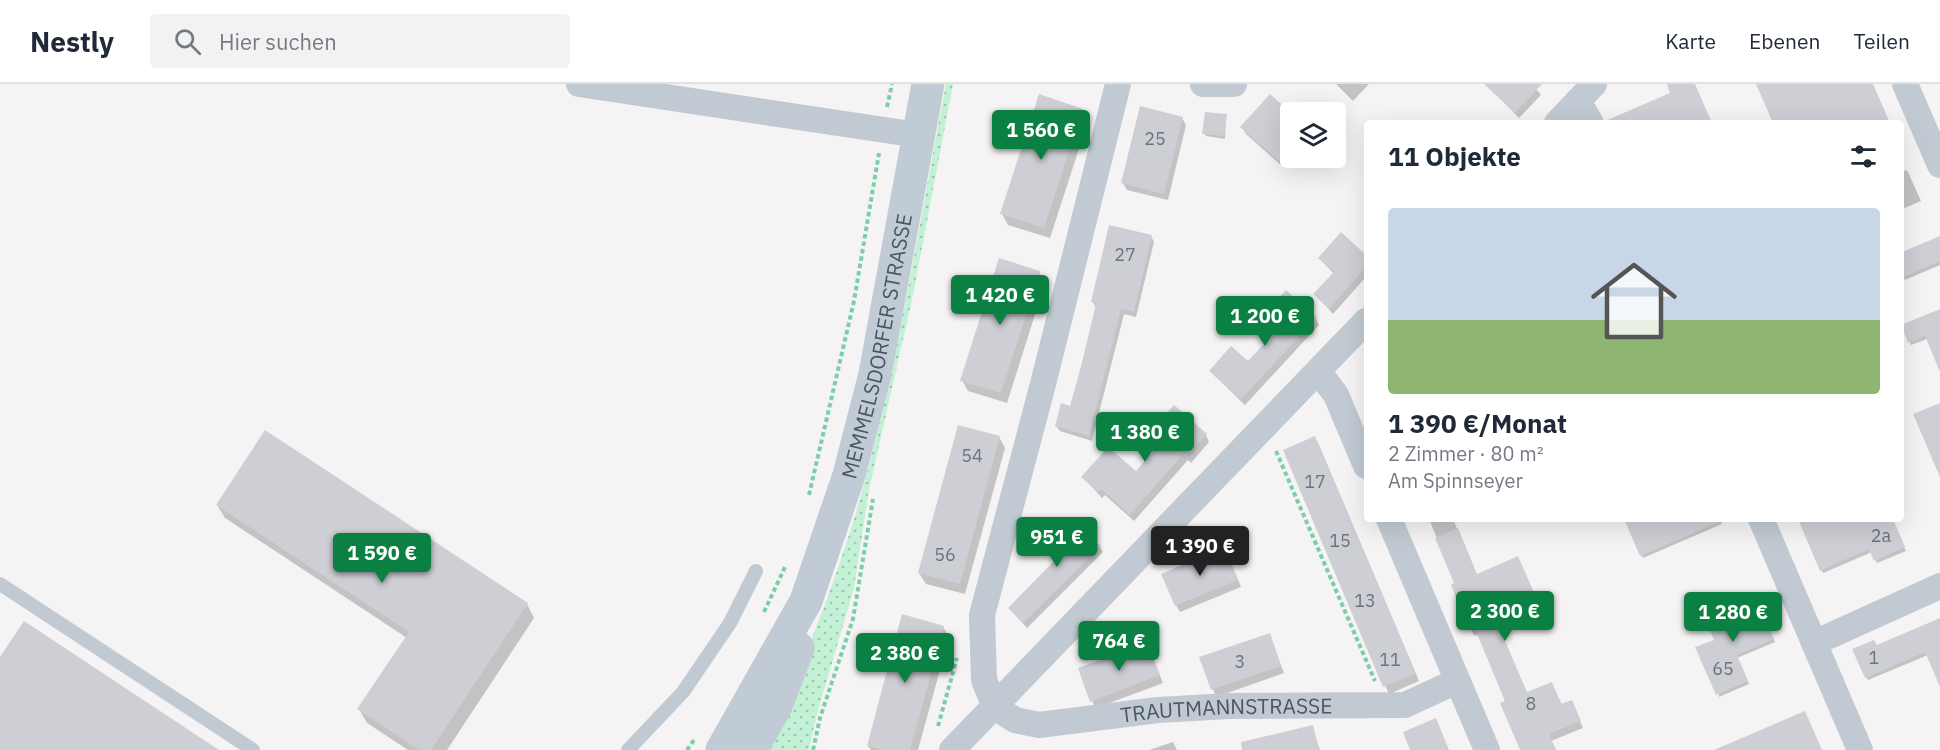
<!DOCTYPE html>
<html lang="de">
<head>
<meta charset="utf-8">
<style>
	:root { --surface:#fff; --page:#f2f2f3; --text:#1f2937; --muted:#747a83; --line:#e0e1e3; --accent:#0b8043 }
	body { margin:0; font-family:"IBM Plex Sans",sans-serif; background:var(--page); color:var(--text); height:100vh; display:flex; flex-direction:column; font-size:22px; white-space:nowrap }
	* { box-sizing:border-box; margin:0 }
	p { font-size:20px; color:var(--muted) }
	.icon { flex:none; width:33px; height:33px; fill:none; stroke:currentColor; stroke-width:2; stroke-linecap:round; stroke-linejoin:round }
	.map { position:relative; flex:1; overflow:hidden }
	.details { position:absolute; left:1364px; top:36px; width:540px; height:402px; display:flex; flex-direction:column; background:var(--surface); border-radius:6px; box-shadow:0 6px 24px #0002 }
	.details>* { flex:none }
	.tools { position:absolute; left:1280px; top:18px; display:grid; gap:12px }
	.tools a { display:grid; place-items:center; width:66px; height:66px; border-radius:6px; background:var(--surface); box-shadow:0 6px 24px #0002; font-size:30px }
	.price { position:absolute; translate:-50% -51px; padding:0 14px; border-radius:6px; background:var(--accent); color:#fff; font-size:20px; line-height:39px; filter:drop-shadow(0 2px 3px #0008) }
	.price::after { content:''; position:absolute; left:50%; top:36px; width:18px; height:14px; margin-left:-9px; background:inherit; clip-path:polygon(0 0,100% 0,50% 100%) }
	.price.selected { background:#222; color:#fff }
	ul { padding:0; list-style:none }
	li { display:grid; align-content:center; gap:12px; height:318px; padding:0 24px }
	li+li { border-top:2px solid var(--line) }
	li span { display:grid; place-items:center; height:186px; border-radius:6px; color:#555 }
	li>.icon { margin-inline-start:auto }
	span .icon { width:108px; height:108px; fill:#fffc; stroke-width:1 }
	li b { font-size:26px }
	h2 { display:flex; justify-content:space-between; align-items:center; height:72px; padding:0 24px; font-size:26px }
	header { display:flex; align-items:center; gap:36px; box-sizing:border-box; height:84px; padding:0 30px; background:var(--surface); border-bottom:2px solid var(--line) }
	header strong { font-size:28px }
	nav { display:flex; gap:33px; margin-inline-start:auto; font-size:21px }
	.search { width:420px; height:54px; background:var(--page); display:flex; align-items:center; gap:15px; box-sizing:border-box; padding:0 21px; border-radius:6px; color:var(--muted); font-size:22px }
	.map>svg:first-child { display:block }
	.grass { fill:url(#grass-dots) }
	.shadow { fill:#0003 }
	.building { fill:#cdcfd5 }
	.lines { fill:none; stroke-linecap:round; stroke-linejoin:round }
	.path { stroke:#7ad0a6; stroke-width:4; stroke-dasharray:4.5 3; stroke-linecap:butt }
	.lane { stroke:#c1cad2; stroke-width:14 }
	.street { stroke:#c1cad2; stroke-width:26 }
	.secondary { stroke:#c1cbd6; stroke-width:33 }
	.labels { text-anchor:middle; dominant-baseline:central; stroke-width:4.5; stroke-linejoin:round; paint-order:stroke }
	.number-label { font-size:18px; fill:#6b747e }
	.street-label { font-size:21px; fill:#4a5661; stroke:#fff }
</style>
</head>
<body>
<header>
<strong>Nestly</strong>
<div class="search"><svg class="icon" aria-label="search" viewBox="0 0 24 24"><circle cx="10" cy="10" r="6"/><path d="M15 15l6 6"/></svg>Hier suchen</div>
<nav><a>Karte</a><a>Ebenen</a><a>Teilen</a></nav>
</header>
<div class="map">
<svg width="1940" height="666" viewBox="0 0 1940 666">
	<defs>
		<pattern id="grass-dots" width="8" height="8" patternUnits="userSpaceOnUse" patternTransform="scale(1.5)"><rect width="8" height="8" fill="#c3f1d5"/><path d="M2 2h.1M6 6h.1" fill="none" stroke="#a0c6b0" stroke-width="1.8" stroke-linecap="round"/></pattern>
	</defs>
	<rect width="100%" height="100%" fill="#f5f3f3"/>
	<path class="grass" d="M946,0H953L913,211L869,406L854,504L817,630L809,666H762C803,582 838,494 863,404C899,271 920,135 946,0Z"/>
	<g class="shadow">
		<path d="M1336,0H1369L1353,17Z"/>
		<path d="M1486,0H1532L1541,11L1519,34Z"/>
		<path d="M1082,26L1088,37L1050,154L1008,141L1002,130Z"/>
		<path d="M1290,30V74H1292L1284,84L1246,50L1242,43Z"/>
		<path d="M1226,32L1225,55L1206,52L1204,49Z"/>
		<path d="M1182,34L1186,41L1168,116L1127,106L1123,99Z"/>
		<path d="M1907,86L1921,117L1900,126V88Z"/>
		<path d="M1341,150L1366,173V193L1333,230L1315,210L1334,190L1319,174Z"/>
		<path d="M1151,152L1154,158L1136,233L1124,230L1092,357L1060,347L1056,342L1071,323L1096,224L1093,218Z"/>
		<path d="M1940,160V181L1905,196L1900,186Z"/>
		<path d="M1039,188L1045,199L1007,319L968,307L962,296Z"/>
		<path d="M1940,226V262L1927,255L1911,261L1903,242Z"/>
		<path d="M1266,231L1316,235L1319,241L1245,321L1211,288L1248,280L1279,246Z"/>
		<path d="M1155,344L1206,351L1209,358L1191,379L1188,376L1134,437L1105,411L1102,414L1083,393L1136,389L1165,356Z"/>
		<path d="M999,353L1005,364L965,510L926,500L919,489Z"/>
		<path d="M1319,361L1419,597L1389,610L1285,367Z"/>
		<path d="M217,421L527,520L534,534L447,666H408L367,639L359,625L407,554L225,434Z"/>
		<path d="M1429,435H1453L1477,492L1521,480L1540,524L1498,542L1527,610L1552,600L1562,621L1574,623L1583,644L1551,657L1555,666H1524L1479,550L1475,552L1471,546L1453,502L1456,500Z"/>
		<path d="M1626,435H1720L1722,440L1643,474Z"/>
		<path d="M1799,435H1892L1906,467L1877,479L1872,468L1823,489Z"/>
		<path d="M1048,457L1100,463L1103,468L1027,544L1010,525L1061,471Z"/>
		<path d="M1228,472L1241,503L1180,528L1176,521Z"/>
		<path d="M1756,515L1775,558L1737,574L1749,600L1719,613L1716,556L1731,531Z"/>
		<path d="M1940,536V578L1928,571L1868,596L1866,593L1877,563Z"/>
		<path d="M943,543L949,553L918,666H871L868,662Z"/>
		<path d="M1269,550L1284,589L1216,613L1201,574Z"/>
		<path d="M1147,560L1163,599L1096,624L1092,617Z"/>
		<path d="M1312,643L1320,666H1244Z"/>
		<path d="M1173,658L1177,666H1149Z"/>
	</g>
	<g class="building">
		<path d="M1484,0H1542L1515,29Z"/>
		<path d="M1667,0H1695L1712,39H1606L1605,37L1670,9Z"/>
		<path d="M1756,0H1873L1890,39H1773Z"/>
		<path d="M1039,10L1083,25L1044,144L1000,130Z"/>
		<path d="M1270,10L1290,28V65L1279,77L1240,43Z"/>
		<path d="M1140,22L1183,33L1164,110L1121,99Z"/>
		<path d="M1205,28L1227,30L1224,52L1202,50Z"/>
		<path d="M1109,141L1152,151L1134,228L1121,225L1089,352L1055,342L1061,319L1070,322L1081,283L1096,220L1091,218Z"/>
		<path d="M1341,148L1366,171V183L1329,225L1313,210L1334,188L1318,174Z"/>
		<path d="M1940,152V177L1900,194V169Z"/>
		<path d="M999,174L1040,187L1001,309L960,297Z"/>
		<path d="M1286,206L1317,234L1241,315L1209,287L1231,262L1248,277L1279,244L1264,231Z"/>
		<path d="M1940,225V288L1925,252L1908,259L1901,241Z"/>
		<path d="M1940,319V393L1913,330Z"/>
		<path d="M1174,321L1207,350L1186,373L1183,370L1130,431L1101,405L1098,408L1081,393L1108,363L1136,387L1165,354L1154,344Z"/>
		<path d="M958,341L1000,352L960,500L918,489Z"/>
		<path d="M265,346L528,519L431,666H419L357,625L409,548L216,421Z"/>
		<path d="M1315,352L1416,590L1383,603L1283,366Z"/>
		<path d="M1068,433L1101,462L1023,539L1008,524L1061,470L1046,457Z"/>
		<path d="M1624,435H1726L1640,472Z"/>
		<path d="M1798,435H1893L1905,463L1874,477L1869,465L1820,487Z"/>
		<path d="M1458,444L1477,490L1518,472L1538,518L1496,536L1527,608L1552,598L1561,620L1572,616L1581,637L1549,650L1556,666H1520L1500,619L1505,617L1475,545L1470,546L1460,524L1451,501L1454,499L1435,454Z"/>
		<path d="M1224,463L1238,496L1175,522L1161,490Z"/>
		<path d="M1755,510L1774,555L1737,571L1748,597L1716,611L1695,563L1714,556L1707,539L1729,530L1726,523Z"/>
		<path d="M902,530L944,542L910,666H882L867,662Z"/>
		<path d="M1940,534V603L1925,568L1865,594L1852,565L1874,556L1877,561Z"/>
		<path d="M24,537L219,666H0V573Z"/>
		<path d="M1270,549L1281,582L1211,606L1199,573Z"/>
		<path d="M1147,559L1160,591L1090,618L1078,584Z"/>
		<path d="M1805,627L1822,666H1714Z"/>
		<path d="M1436,634L1449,666H1410L1403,648Z"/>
		<path d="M1313,641L1319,666H1242L1241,658Z"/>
	</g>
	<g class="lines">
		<g class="path">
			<path d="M887,23L892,0"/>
			<path d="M1276,367L1375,597"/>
			<path d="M809,411L854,217L879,69"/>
			<path d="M764,528L785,483"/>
			<path d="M938,642L957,574"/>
			<path d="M687,666L694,656"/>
			<path d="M813,666L820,634L853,535L873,415"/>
		</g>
		<g class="lane">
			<path d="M0,500L253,666"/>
			<path d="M628,666L683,608L730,539L756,487"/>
		</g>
		<g class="street">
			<path d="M579,0L918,51"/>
			<path id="s1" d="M1118,0L1043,300L982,531L984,596L995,623L1015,636L1039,641L1158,626L1229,622L1405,621L1457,597"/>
			<path d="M1203,0H1234"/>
			<path d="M1905,0L1940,81"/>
			<path d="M1578,17L1591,39"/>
			<path d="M1557,39L1594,0"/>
			<path d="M1319,288L1336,311L1366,382"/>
			<path d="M1389,435L1487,666"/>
			<path d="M1761,435L1860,666"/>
			<path d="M1814,559L1940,502"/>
			<path d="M952,666L1366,237"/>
		</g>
		<g class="secondary">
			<path id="s2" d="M722,666L806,517L849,391L875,290L928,0"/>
			<path d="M751,666L776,622L798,564"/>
		</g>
	</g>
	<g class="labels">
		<g class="number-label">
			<text x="1155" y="54">25</text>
			<text x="1125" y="170">27</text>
			<text x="972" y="371">54</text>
			<text x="1315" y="397">17</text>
			<text x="1881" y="451">2a</text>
			<text x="1340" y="456">15</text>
			<text x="945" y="470">56</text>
			<text x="1365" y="516">13</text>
			<text x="1874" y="573">1</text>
			<text x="1390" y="575">11</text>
			<text x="1240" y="577">3</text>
			<text x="1723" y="584">65</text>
			<text x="1531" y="619">8</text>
		</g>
		<g class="street-label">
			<text stroke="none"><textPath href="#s2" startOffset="436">MEMMELSDORFER STRASSE</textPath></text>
			<text stroke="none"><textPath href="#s1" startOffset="879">TRAUTMANNSTRASSE</textPath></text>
		</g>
	</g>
</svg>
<div class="tools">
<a><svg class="icon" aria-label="layers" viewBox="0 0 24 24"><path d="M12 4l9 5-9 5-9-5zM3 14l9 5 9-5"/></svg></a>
</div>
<b class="price" style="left:1041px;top:77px">1 560 €</b>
<b class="price" style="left:1000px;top:242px">1 420 €</b>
<b class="price" style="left:1265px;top:263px">1 200 €</b>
<b class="price" style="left:1145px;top:379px">1 380 €</b>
<b class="price" style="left:1057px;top:484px">951 €</b>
<b class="price selected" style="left:1200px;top:493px">1 390 €</b>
<b class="price" style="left:382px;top:500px">1 590 €</b>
<b class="price" style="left:1505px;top:558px">2 300 €</b>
<b class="price" style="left:1733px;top:559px">1 280 €</b>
<b class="price" style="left:1119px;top:588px">764 €</b>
<b class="price" style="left:905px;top:600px">2 380 €</b>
<section class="details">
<h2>11 Objekte<svg class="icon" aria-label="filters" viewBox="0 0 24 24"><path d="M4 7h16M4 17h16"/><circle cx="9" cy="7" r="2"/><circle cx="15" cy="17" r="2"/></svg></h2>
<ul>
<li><span style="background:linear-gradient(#c9d6e8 60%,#8fb573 0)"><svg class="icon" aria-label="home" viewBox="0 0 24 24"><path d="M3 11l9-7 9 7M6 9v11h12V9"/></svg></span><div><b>1 390 €/Monat</b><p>2 Zimmer · 80 m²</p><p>Am Spinnseyer</p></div></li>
</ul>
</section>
</div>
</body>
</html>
